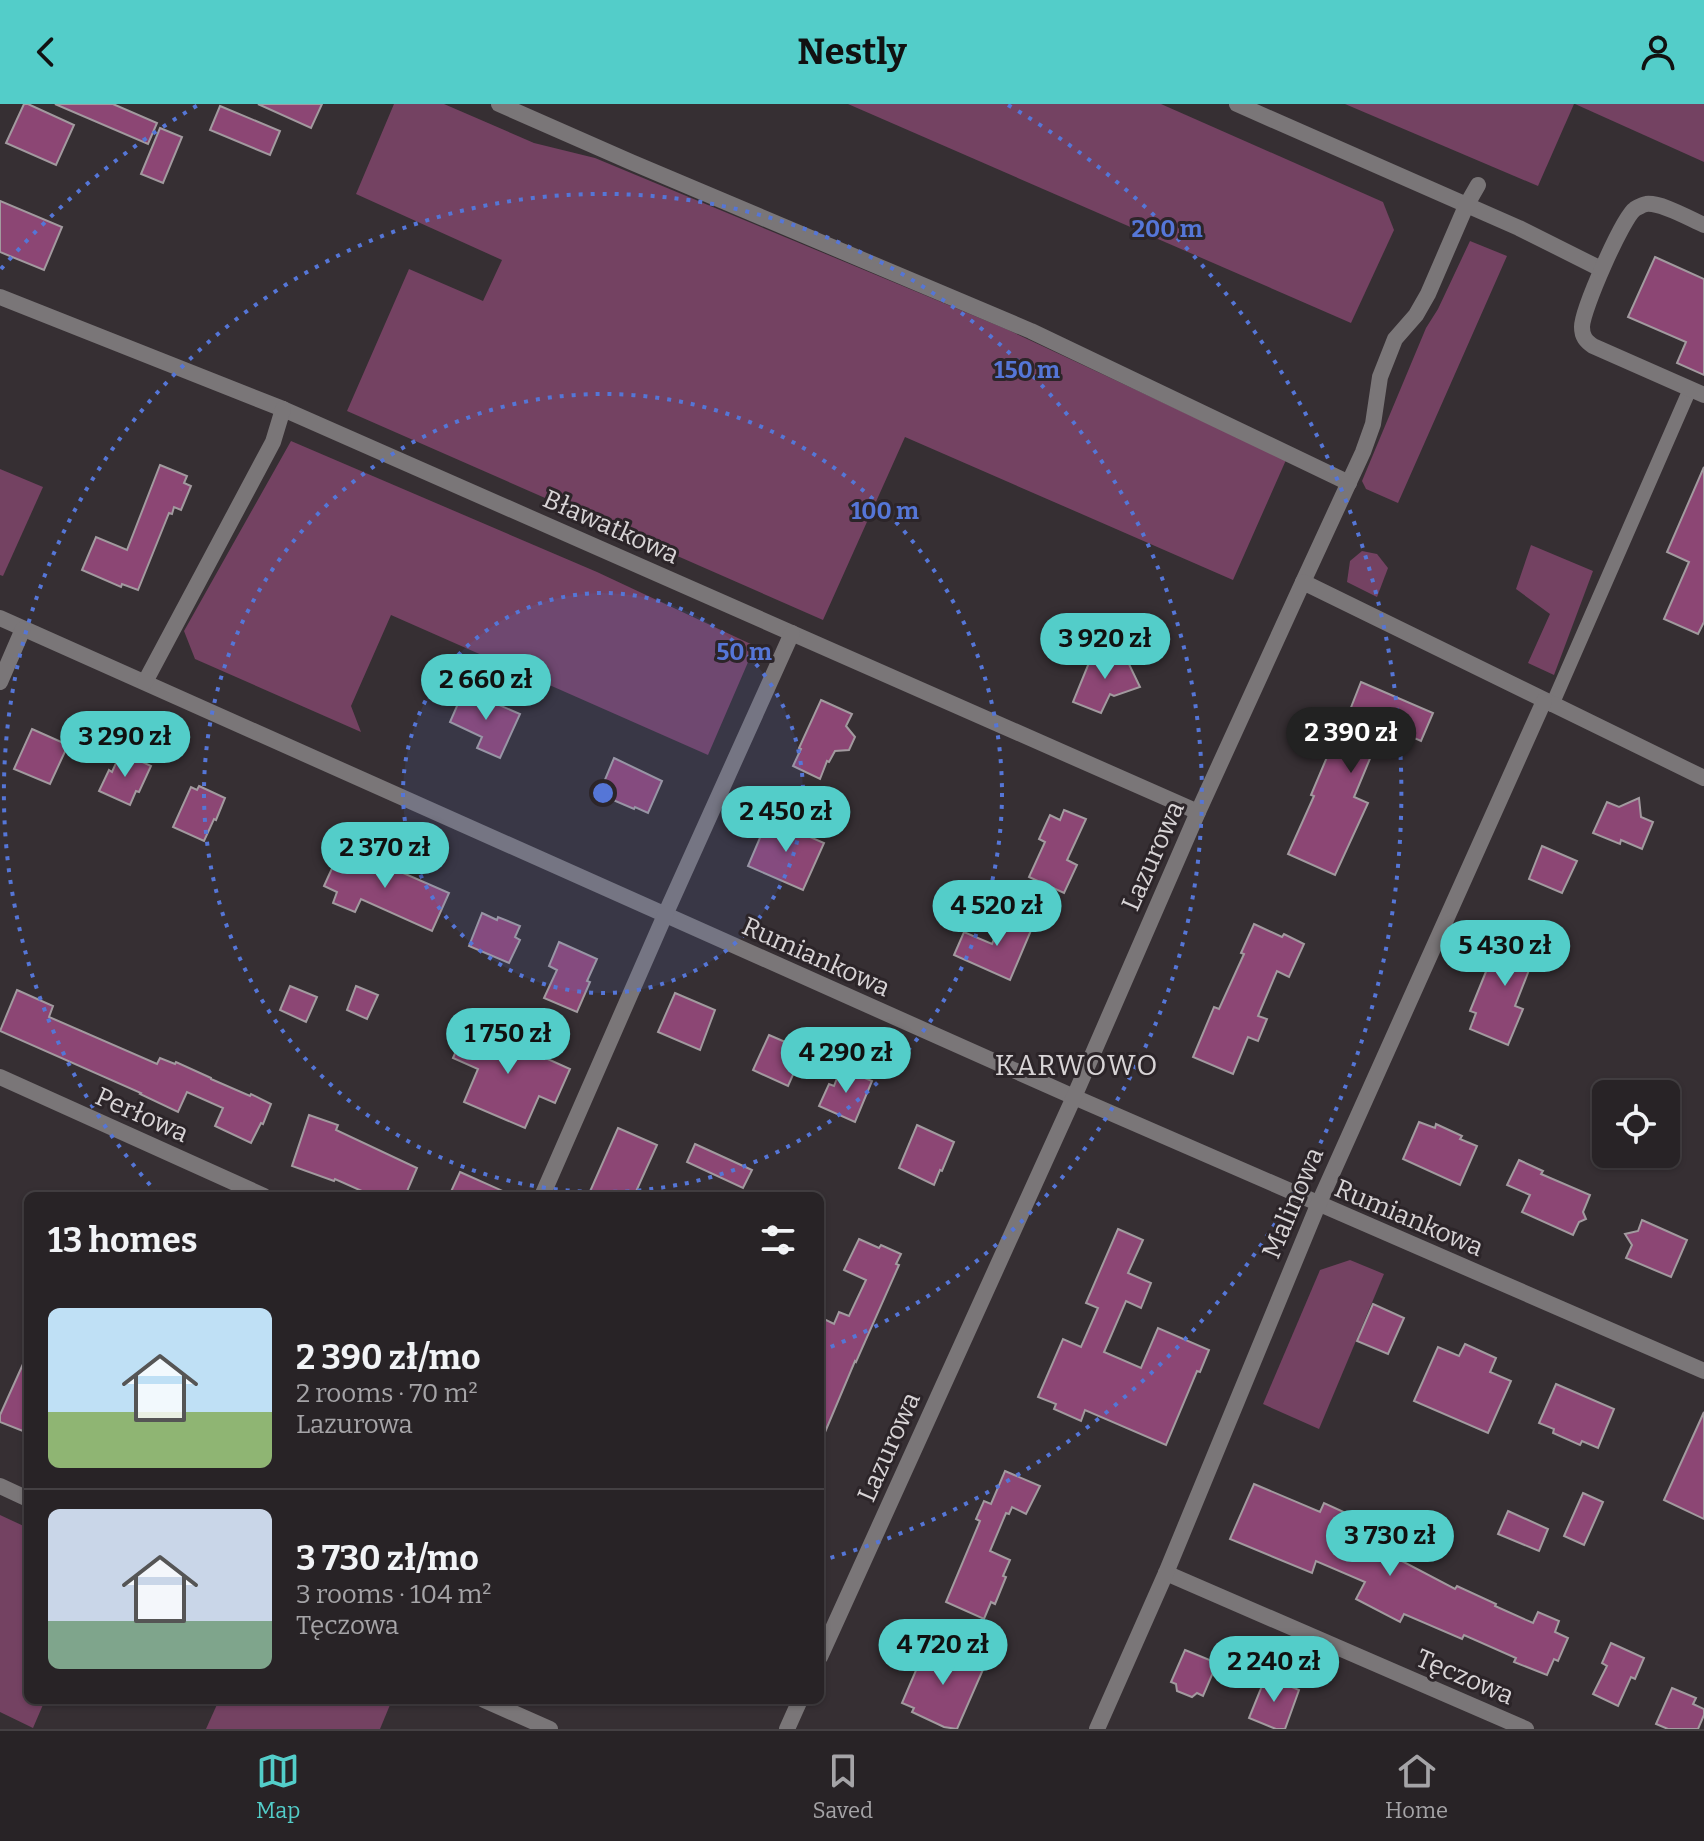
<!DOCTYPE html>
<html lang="en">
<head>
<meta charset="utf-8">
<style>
	:root { --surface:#282326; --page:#302b2e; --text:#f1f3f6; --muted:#a5a4a7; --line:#444043; --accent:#53cdc9 }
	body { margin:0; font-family:Bitter,serif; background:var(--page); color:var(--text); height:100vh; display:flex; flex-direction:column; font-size:30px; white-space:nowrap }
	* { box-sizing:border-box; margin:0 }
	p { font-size:26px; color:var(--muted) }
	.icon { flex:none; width:44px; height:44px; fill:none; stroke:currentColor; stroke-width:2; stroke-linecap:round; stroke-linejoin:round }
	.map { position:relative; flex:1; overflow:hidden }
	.side { position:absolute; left:24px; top:1088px; width:800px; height:512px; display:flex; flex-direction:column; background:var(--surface); border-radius:12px; box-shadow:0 2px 6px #0004,0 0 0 2px var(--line) }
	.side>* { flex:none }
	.controls { position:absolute; left:1592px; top:976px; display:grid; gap:16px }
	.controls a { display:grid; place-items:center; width:88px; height:88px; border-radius:12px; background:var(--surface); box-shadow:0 2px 6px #0004,0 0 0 2px var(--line); font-size:40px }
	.price { position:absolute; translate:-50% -68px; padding:0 18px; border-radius:28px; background:var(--accent); color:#111; font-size:26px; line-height:52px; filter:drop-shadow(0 2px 4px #0008) }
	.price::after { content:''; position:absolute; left:50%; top:48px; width:24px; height:18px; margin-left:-12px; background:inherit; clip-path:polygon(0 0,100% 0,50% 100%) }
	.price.active { background:#222; color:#fff }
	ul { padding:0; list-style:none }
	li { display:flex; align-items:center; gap:24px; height:200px; padding:0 24px }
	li+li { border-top:2px solid var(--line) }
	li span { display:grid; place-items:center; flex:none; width:224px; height:160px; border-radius:12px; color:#555 }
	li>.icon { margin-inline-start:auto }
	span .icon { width:96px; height:96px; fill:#fffc; stroke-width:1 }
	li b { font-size:34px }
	h2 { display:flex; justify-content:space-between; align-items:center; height:96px; padding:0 24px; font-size:34px }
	header { display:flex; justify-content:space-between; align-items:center; height:104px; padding:0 24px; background:var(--accent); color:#111; font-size:36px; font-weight:700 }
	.dock { display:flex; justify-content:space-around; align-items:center; height:112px; border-top:2px solid var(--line); background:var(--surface); font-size:22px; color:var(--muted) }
	.dock a { display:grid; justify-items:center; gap:4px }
	.dock .active { color:var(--accent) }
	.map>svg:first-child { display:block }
	.green { fill:#744262 }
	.building { fill:#8c4674; stroke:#a29a9f; stroke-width:2 }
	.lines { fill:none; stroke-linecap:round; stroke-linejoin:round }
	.lane { stroke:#7a7678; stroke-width:14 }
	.street { stroke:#7a7678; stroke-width:16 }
	.ring { fill:none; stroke:#5576d7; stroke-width:4; stroke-dasharray:4 8 }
	.labels { text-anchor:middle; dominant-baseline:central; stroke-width:6; stroke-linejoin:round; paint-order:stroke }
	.street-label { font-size:26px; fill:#d8d4d6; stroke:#2c2529 }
	.neighbourhood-label { font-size:28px; letter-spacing:2px; fill:#d8d4d6; stroke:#2c2529 }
	.centre { fill:#5576d7; stroke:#2c2529; stroke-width:4 }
	.ring-label { font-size:24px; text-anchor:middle; font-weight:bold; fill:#5576d7; stroke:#2c2529; stroke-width:6; stroke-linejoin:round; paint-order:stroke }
</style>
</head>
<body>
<header><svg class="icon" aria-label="back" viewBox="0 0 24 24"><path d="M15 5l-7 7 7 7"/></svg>Nestly<svg class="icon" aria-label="person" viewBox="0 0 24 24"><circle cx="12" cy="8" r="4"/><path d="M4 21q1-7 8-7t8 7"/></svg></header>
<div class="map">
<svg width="1704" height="1625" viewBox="0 0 1704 1625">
	<rect width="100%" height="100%" fill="#362f33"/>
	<g class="green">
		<path d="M394,0H444L534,39L595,54L1006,225L1286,356L1233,476L905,333L823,516L347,307L409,165L483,197L502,156L356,90Z"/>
		<path d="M848,0H1161L1383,98L1394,126L1351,219Z"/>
		<path d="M1345,0H1574L1538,82Z"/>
		<path d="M1575,0H1704V58Z"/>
		<path d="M1470,137L1507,152L1398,399L1366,385L1362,377L1426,224L1438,205Z"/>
		<path d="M291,337L597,468L755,542L708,651L391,511L351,602L361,628L195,555L184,527Z"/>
		<path d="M0,365L43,383L3,472L0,471Z"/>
		<path d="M1531,441L1593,467L1554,571L1528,559L1550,510L1516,485Z"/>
		<path d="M1362,447L1377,450L1388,464L1377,493L1347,478L1350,457Z"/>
		<path d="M1350,1156L1384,1170L1319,1325L1263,1300L1320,1166Z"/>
		<path d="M0,1411L28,1424V1596H45L33,1624L0,1608Z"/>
		<path d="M219,1596H392L380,1625H206Z"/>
	</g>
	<g class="building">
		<path d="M24,0H28L74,21L56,61L6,39Z"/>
		<path d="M55,0H113L157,19L148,40Z"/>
		<path d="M258,0H322L311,24Z"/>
		<path d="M220,2L280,27L270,51L210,26Z"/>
		<path d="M160,24L182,33L163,79L141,70Z"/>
		<path d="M0,97L62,123L44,166L0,148Z"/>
		<path d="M1655,153L1704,175V271L1677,259L1686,238L1628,213Z"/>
		<path d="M160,361L187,372L184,379L191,382L181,406L174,403L172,410L169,409L138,486L122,480L121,483L82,466L96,433L127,446Z"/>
		<path d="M1704,363V518L1698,530L1664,515L1689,458L1667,448Z"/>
		<path d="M1095,544L1128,558L1140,583L1114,592L1110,590L1101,609L1073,598Z"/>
		<path d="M1361,578L1433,609L1421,637L1384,621L1354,693L1368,699L1335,771L1288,750L1314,692L1311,691L1338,627L1334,617L1348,611Z"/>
		<path d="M464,586L520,610L500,654L477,644L482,633L450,618Z"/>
		<path d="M821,596L852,610L846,622L855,633L849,646L835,647L829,658L827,657L820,675L793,662L801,645L799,644Z"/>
		<path d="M32,625L68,641L50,680L14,665Z"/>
		<path d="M121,648L151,662L139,688L136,687L130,701L99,687L109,666L112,668Z"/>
		<path d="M614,654L662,677L648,709L635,703L634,705L599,690Z"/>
		<path d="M199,682L225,694L216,716L214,715L204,737L173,723L191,683L197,686Z"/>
		<path d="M1639,694L1641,713L1653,718L1642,745L1621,736L1620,740L1593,729L1607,698L1619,703Z"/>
		<path d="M1064,706L1086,715L1067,756L1077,761L1064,789L1029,773L1045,738L1039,735L1050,711L1060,716Z"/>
		<path d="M768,715L782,721H785L794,724L796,727L824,739L803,786L748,762Z"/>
		<path d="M1542,742L1577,757L1562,789L1529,775Z"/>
		<path d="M346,744L449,789L432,827L361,795L355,808L333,799L337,788L324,782L334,760L337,761Z"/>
		<path d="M482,809L497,816L498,813L520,822L515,833L520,836L509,859L469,842Z"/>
		<path d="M1004,812L1010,815L1015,812L1025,817L1027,822L1032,824L1010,876L954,851L964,828L992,840Z"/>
		<path d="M1254,820L1282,833L1284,830L1304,840L1289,873L1277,867L1258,912L1267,915L1258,937L1248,933L1233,970L1193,953L1214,903L1219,905L1244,850L1241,849Z"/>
		<path d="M1512,826L1545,840L1535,863L1531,861L1515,902L1523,905L1508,941L1470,925L1476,909L1470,907L1496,843L1504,847Z"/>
		<path d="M559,838L597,855L587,877L590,878L577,908L544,894L557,866L549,862Z"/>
		<path d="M290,882L317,893L306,918L280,906Z"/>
		<path d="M356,882L378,891L367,915L347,906Z"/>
		<path d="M17,886L53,902L49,913L157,960L160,954L175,960L176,958L211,974V975L250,992L251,990L271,1000L263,1020L261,1019L251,1039L215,1022L223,1004L187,988L178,1008L140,990L141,989L0,927Z"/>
		<path d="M675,889L715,906L700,946L658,928Z"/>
		<path d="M468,919L570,965L555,999L539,992L525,1024L464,998L478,965L453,954Z"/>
		<path d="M769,931L804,946L788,982L753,966Z"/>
		<path d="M841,964L872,977L855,1018L819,1002L829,980L834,982Z"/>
		<path d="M309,1011L338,1021L336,1026L417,1064L405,1092H373L335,1075L334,1077L292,1062Z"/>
		<path d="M1419,1018L1435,1024L1436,1020L1462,1032L1460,1035L1477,1042L1460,1081L1403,1055Z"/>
		<path d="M917,1021L954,1038L942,1067L940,1066L934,1081L899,1064Z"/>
		<path d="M618,1024L657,1041L634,1092H588Z"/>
		<path d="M695,1040L752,1066L743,1084L687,1058Z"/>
		<path d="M1519,1056L1543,1067L1541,1070L1590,1091L1583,1108L1586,1115L1579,1118L1573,1131L1522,1108L1530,1091L1507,1081Z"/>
		<path d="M460,1068L514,1092H449Z"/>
		<path d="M1642,1116L1687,1136L1671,1173L1626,1154L1632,1141L1625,1130L1638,1127Z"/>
		<path d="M1118,1125L1143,1136L1128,1169L1151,1179L1141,1204L1126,1197L1104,1248L1141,1264L1158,1224L1209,1246L1200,1268L1197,1267L1166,1341L1085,1306L1081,1317L1054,1305L1056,1300L1038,1293L1063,1235L1081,1243L1098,1204L1086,1199Z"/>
		<path d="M859,1135L879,1144L881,1141L901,1150L896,1160L899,1161L856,1258L855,1257L820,1340V1213L834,1220L839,1208L849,1212L866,1176L844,1166Z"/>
		<path d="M1373,1200L1404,1214L1388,1250L1357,1237Z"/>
		<path d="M1465,1240L1496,1254L1490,1268L1511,1277L1488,1329L1414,1297L1438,1243L1459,1252Z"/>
		<path d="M28,1249V1329L0,1318V1311Z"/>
		<path d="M1556,1280L1614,1305L1598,1344L1582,1337L1580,1341L1553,1329L1554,1325L1539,1319Z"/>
		<path d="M1704,1308V1415L1664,1396Z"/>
		<path d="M1005,1367L1040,1382L1026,1410L1012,1403L1009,1410L1006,1409L990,1447L1010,1456L1003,1472L1006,1473L995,1500L991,1498L984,1515L946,1498L980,1417L976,1415L984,1397L991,1400Z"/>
		<path d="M1254,1380L1320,1408L1324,1399L1348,1410L1346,1414L1364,1421L1358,1434L1455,1485L1457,1482L1496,1500L1495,1502L1533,1519L1538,1508L1559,1517L1555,1528L1568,1534L1558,1557L1554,1555L1547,1571L1514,1558L1516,1554L1464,1531L1462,1535L1404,1510L1400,1518L1356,1495L1365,1478L1316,1457L1312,1469L1230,1435Z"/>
		<path d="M1583,1389L1603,1398L1584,1441L1564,1432Z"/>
		<path d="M1508,1407L1548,1425L1539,1447L1498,1430Z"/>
		<path d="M1611,1539L1644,1554L1635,1575L1631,1573L1618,1602L1593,1590L1607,1562L1602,1559Z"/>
		<path d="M942,1542L985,1561L957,1625L944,1623L912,1608L914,1604L902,1599L926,1543L939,1549Z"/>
		<path d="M1185,1546L1217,1559L1203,1592L1197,1589L1192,1593L1177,1587L1176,1580L1171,1578Z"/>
		<path d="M1266,1572L1299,1586L1285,1625H1276L1249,1614Z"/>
		<path d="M1672,1584L1696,1594L1693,1600L1704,1605V1611L1698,1625H1668L1656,1620Z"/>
	</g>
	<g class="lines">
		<path class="lane" d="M1552,601L1690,285"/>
		<g class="street">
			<path d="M499,0L631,58L1031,227L1349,379"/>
			<path d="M1237,0L1519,124L1601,165"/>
			<path d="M1704,121C1690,115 1661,98 1646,100C1645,100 1636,104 1635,105C1623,113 1582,206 1582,223C1582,233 1586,237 1593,242L1704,291"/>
			<path d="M0,193L283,305L1198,708"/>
			<path d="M1303,478L1363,348L1373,320L1380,273L1395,235L1416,211L1428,190L1466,102L1478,81"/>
			<path d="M0,514L1074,993L1704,1267"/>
			<path d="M0,578L23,525"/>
			<path d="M145,578L273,338L283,305"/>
			<path d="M0,973L264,1092"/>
			<path d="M542,1092L665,811L792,529"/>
			<path d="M0,1382L28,1395"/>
			<path d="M1166,1469L1526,1625"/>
			<path d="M820,1553L1074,993L1198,708L1303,478L1704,674"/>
			<path d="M484,1596L550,1625"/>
			<path d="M787,1625L800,1596"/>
			<path d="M1097,1625L1166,1469L1318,1101L1544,597"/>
		</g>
	</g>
	<circle cx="603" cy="689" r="200" fill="#5576d7" fill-opacity=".12"/>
	<g class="ring">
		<circle cx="603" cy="689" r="200"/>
		<circle cx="603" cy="689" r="399"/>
		<path d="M158 1090A599 599 0 1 1 823 1246"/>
		<path d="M1 165A798 798 0 0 1 198 1M1008 1A798 798 0 0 1 823 1456"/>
	</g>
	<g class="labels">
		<g class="street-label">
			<text transform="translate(611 423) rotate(24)">Bławatkowa</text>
			<text transform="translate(1153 752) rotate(-66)">Lazurowa</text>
			<text transform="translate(816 853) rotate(24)">Rumiankowa</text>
			<text transform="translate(142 1011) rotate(24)">Perłowa</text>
			<text transform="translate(1293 1099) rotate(-67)">Malinowa</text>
			<text transform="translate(1409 1114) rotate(23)">Rumiankowa</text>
			<text transform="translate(889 1343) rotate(-66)">Lazurowa</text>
			<text transform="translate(1465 1573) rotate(23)">Tęczowa</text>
		</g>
		<g class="neighbourhood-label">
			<text x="1077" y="961">KARWOWO</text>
		</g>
	</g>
	<circle cx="603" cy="689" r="12" class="centre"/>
	<g class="ring-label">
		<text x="1167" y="133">200 m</text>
		<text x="1027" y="274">150 m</text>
		<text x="885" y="415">100 m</text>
		<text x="744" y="556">50 m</text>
	</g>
</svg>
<div class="controls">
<a><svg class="icon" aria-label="locate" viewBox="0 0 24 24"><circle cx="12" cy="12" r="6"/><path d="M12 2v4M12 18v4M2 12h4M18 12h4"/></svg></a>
</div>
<b class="price" style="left:1105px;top:577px">3 920 zł</b>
<b class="price" style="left:486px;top:618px">2 660 zł</b>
<b class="price active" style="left:1351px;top:671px">2 390 zł</b>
<b class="price" style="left:125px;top:675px">3 290 zł</b>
<b class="price" style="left:786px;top:750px">2 450 zł</b>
<b class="price" style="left:385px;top:786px">2 370 zł</b>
<b class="price" style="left:997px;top:844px">4 520 zł</b>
<b class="price" style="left:1505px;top:884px">5 430 zł</b>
<b class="price" style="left:508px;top:972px">1 750 zł</b>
<b class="price" style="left:846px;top:991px">4 290 zł</b>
<b class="price" style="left:1390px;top:1474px">3 730 zł</b>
<b class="price" style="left:943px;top:1583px">4 720 zł</b>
<b class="price" style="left:1274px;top:1600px">2 240 zł</b>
<section class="side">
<h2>13 homes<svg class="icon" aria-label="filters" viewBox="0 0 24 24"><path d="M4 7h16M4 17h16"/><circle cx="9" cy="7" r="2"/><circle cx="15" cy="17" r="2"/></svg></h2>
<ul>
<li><span style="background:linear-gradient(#bfe0f5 65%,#8fb573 0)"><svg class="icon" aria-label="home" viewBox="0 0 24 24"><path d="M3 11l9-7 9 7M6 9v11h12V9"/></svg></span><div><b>2 390 zł/mo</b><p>2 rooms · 70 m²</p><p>Lazurowa</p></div></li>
<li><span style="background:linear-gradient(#c9d6e8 70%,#7fa58c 0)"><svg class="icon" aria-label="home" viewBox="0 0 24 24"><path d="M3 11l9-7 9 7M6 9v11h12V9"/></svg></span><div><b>3 730 zł/mo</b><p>3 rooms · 104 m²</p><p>Tęczowa</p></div></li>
</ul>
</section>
</div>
<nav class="dock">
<a class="active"><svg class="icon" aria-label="map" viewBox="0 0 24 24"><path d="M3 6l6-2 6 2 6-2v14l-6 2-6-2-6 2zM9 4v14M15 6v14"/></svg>Map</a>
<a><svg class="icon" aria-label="saved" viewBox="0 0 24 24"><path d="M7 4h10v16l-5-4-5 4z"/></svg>Saved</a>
<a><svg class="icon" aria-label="home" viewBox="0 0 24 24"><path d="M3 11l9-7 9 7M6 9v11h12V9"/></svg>Home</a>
</nav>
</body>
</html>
